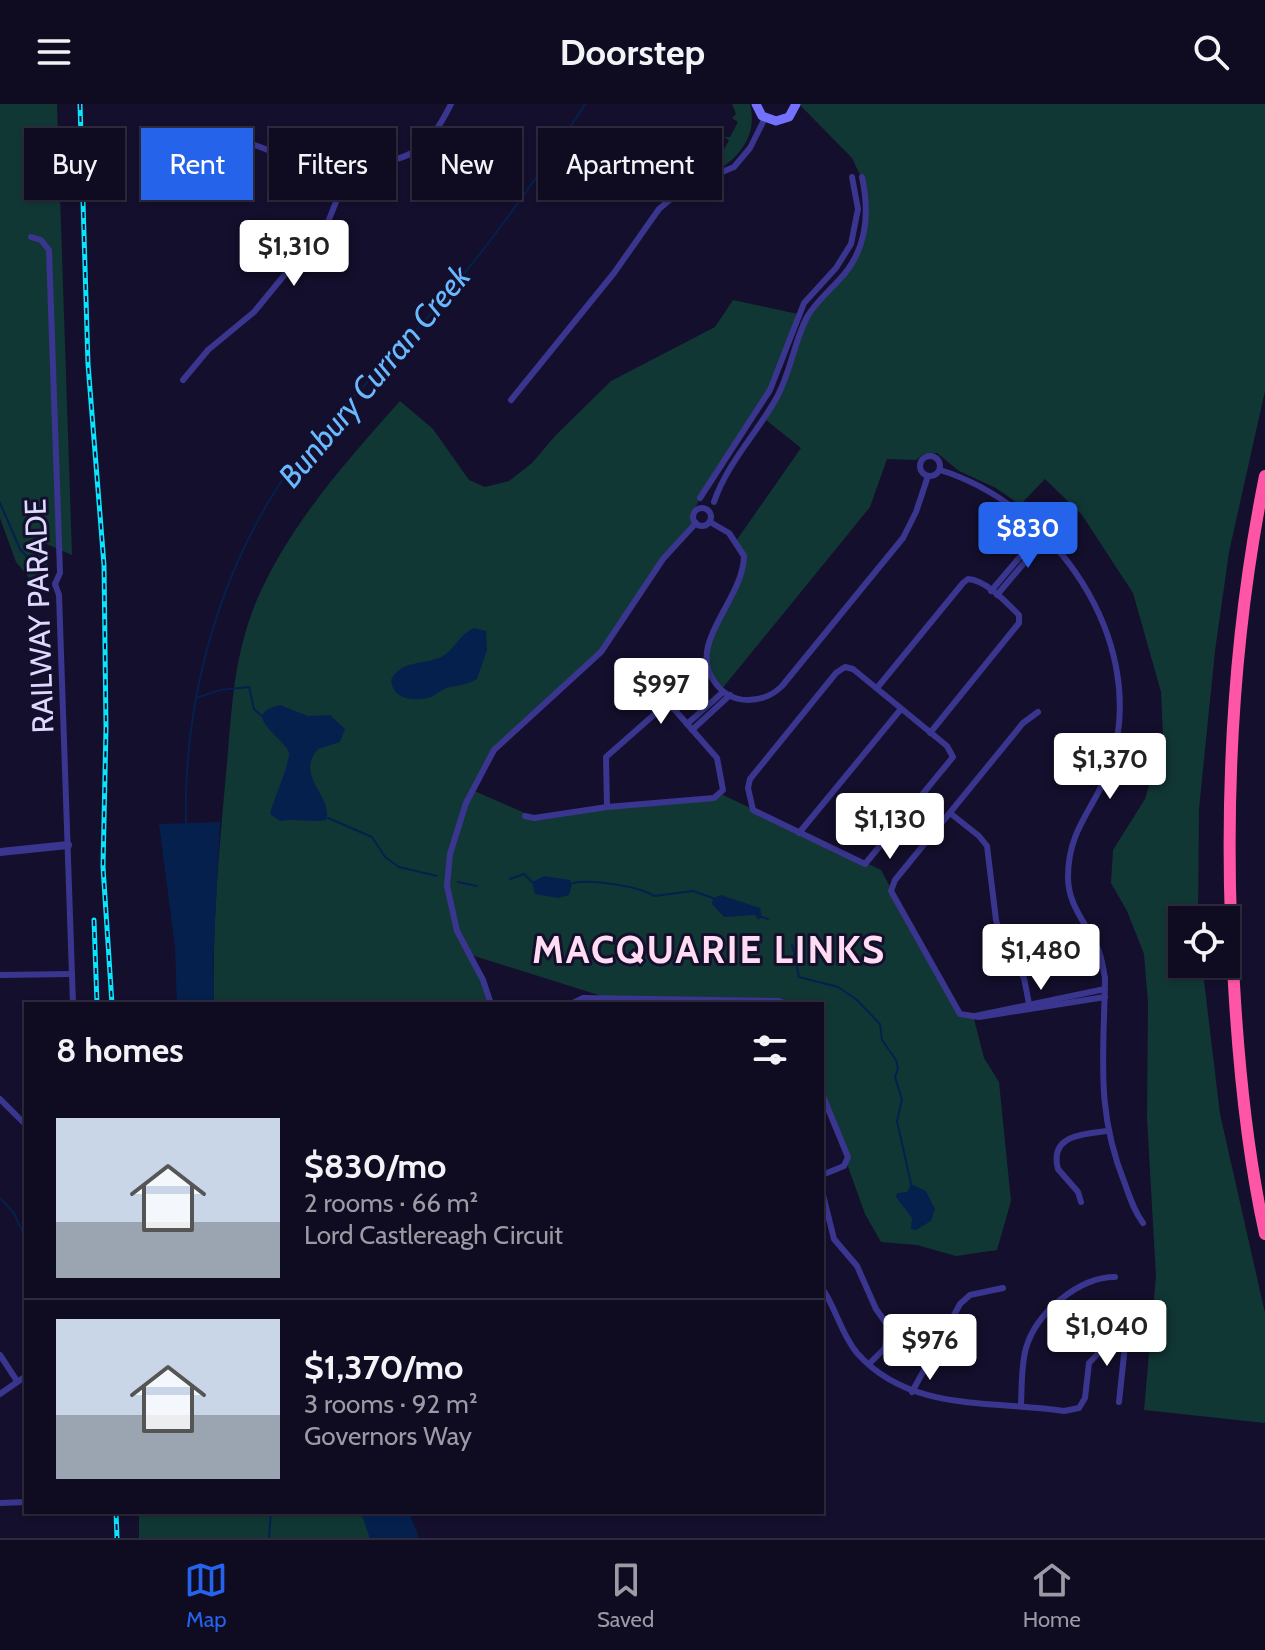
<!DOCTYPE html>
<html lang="en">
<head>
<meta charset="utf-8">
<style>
	:root { --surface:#0f0b21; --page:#18142a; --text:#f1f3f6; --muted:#9b9ba5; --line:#2f2b3f; --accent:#2563eb }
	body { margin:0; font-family:Cabin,sans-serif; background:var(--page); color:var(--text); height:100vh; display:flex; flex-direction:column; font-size:30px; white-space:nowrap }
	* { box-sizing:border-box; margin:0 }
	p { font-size:26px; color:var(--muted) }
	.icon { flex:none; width:44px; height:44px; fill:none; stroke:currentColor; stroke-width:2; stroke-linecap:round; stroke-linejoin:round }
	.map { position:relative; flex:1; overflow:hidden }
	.drawer { position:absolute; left:24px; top:898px; width:800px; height:512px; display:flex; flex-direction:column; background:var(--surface); border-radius:0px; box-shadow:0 2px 6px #0004,0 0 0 2px var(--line) }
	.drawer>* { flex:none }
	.banner { position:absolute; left:24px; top:24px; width:800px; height:72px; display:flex; gap:16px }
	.buttons { position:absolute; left:1168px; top:802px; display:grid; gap:16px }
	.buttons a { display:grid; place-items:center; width:72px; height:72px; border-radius:0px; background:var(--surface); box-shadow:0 2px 6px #0004,0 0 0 2px var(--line); font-size:40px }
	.price { position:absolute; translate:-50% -68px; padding:0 18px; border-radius:8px; background:#fff; color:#222; font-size:26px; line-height:52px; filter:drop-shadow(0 2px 4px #0008) }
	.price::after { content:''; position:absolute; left:50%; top:48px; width:24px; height:18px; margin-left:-12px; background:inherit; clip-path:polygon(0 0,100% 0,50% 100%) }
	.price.active { background:var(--accent); color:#fff }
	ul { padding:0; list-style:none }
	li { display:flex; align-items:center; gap:24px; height:200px; padding:0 32px }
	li+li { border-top:2px solid var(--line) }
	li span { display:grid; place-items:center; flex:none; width:224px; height:160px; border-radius:0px; color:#555 }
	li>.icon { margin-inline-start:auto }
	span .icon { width:96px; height:96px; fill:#fffc; stroke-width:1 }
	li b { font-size:34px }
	h2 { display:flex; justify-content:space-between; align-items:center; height:96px; padding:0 32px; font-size:34px }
	.chip { padding:0 28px; border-radius:0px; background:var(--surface); box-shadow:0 2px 6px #0004,0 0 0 2px var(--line); font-size:28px; line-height:72px }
	.chip.active { background:var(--accent); color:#fff }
	header { display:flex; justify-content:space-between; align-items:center; height:104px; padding:0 32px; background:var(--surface); font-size:36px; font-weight:700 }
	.menu { display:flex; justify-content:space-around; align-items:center; height:112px; border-top:2px solid var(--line); background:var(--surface); font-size:22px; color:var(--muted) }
	.menu a { display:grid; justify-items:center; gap:4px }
	.menu .active { color:var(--accent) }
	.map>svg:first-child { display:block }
	.green { fill:#113735 }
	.water { fill:#06204e }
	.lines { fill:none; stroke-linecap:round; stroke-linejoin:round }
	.stream { stroke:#06204e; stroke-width:2 }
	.minor { stroke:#3a368f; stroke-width:6 }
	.tertiary { stroke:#3a368f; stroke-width:8 }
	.secondary { stroke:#7571ff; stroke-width:9 }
	.motorway { stroke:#ff55a6; stroke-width:12 }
	.rail-casing { stroke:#06e6ff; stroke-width:5 }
	.rail { stroke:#140f2c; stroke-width:2; stroke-dasharray:6; stroke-linecap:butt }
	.labels { text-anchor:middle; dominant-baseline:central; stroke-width:6; stroke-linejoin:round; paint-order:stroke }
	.street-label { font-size:30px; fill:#dedaff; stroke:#140f2c }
	.water-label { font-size:32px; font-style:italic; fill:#68b9ff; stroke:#140f2c }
	.district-label { font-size:38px; font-weight:bold; letter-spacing:2px; fill:#ffdcf2; stroke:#140f2c }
</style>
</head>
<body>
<header><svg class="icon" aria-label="menu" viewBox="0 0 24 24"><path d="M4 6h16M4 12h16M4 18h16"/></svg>Doorstep<svg class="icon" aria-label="search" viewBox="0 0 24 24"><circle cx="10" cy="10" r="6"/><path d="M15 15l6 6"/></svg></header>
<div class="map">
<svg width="1265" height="1434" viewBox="0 0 1265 1434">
	<rect width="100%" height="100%" fill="#140f2c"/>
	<g class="green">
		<path d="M0,0H57L72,451L33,434L34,444L48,452L46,467L30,475L16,458L0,414Z"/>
		<path d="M732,0H750C757,27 744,48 723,63L714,52L721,51L729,36L724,33H730L738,18L732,14L736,10Z"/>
		<path d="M799,0H1265V287L1229,448L1215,547L1199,705L1198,816H1182V860H1202L1220,1010L1265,1209V1319L1144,1306L1156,1172L1147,1014L1148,899L1144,850L1127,807L1111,779L1113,746L1145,695L1163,632L1161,588L1133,489L1082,411L1045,375L1020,401L996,384L959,367L937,349L924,350L916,356L887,355L870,403L721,586C691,550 719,523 735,489C740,478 741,464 744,452L736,437L801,344L766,316L790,266L805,218L851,162L865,126L861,73L852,54Z"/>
		<path d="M733,196L798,210L767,291L707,380L692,411L696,419L675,440L600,548L495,645L472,686L534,713L714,694L721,690L881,766L959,910L973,911L984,954L999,978L1011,1097L997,1146L956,1152L917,1141L881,1138L865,1110L822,990V900L611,895L468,850L483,877L491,900H214C212,823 219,746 226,670C232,608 232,557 256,498C289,421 345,359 400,297L433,325L469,376L485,383L509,377L532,359L556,331L611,277L715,223Z"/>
		<path d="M139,1408H361L370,1434H139Z"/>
	</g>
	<g class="water">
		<path d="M474,524L486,527L487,546L477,575C467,581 458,581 447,584C439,586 437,591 431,593C414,598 393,596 391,576C401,556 423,561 441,553C455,546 459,530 474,524Z"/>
		<path d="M280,601L308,612L330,611L345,625L340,638L318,645C294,672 334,693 326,716C310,719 296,714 280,717L270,710C273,697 289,661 289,650C289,636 236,611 280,601Z"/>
		<path d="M220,718L213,859L214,900H177L175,843L159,720Z"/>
		<path d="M544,772L570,776L572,780L569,791L558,794L535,790L532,778Z"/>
		<path d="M721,791L760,804L762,813L758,816L755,811L724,813L712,800L713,794Z"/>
		<path d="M911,1080L926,1087L935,1105L931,1117L916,1126L911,1125L912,1114L896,1093L897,1089L907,1088Z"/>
		<path d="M361,1408H409L419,1434H370Z"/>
	</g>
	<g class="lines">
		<g class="stream">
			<path d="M0,399L20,445L38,465"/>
			<path d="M196,594L220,586L249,583L254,605L264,614"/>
			<path d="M328,714L372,733L385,753L399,763L437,772"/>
			<path d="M186,721C183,609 212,493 269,397C304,338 357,291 403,241C471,167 531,85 585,0"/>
			<path d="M510,775L524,770L532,778"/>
			<path d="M458,778L477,782"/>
			<path d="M573,779C591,775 639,782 654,792L693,787L713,794"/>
			<path d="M762,813L768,815"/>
			<path d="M792,840L799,873L838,883L857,896L880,920L882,936L896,956L898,965L895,973L902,996L897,1017L911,1080"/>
			<path d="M0,1094L13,1108L26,1134"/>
			<path d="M269,1434L271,1408"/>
		</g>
		<g class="minor">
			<path d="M210,37C256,34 259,46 299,57C315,62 332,61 348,60C404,59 425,53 451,0"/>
			<path d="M31,133L41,136L49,146L60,469L55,480L59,491L73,900"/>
			<path d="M183,276L208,246L254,208L328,118L336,98L335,61"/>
			<path d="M511,296L614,169L659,105L684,84L734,63L750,44L765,14"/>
			<circle cx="930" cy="362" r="10"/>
			<path d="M940,366C1054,401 1148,535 1112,656C1099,701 1068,721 1068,773C1068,802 1087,820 1098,845C1102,854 1103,865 1105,874C1104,951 1095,1006 1125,1080C1130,1094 1134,1107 1143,1119"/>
			<path d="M700,394L770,286L804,199L836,164L851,140L858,105L852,73"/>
			<path d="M714,398C727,359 758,328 777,293C791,267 794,238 807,213C816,198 828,188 839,176C867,147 870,110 862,73"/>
			<circle cx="702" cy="413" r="9"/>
			<path d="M710,418L729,429L744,452C743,498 684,540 716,580C724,590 735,596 748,596C762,596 773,591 782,582L903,434L916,408L928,372"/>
			<path d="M991,487L1042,427"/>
			<path d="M997,491L1047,432"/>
			<path d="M845,563L853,565L947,642L953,653L865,760L753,706L748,684L750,675L836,569Z"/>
			<path d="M877,584L963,479L968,475C986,476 1006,498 1019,511V519L930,629"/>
			<path d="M1038,608L1023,619L895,776L891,787L960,910L979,913L1105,893"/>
			<path d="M687,620L723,588"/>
			<path d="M692,626L730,591"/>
			<path d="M950,709L979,732L987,742L996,816L1001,834L1024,874L1030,905"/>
			<path d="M525,712L534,714L607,703L606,653L665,601L674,605L717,654L723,686L714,694L607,703"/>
			<path d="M799,729L901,605"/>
			<path d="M0,871L72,870"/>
			<path d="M491,900L483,876L457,827L447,782L450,750L466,699L494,646L601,548L663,455L696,419"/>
			<path d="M571,900L583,894L779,897L786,900"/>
			<path d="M975,912L1105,885"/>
			<path d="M822,990L848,1053L844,1062L822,1071"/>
			<path d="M0,995L26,1021"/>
			<path d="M822,1087L834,1135L857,1162L876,1205L888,1222L885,1244L869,1260"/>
			<path d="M1081,1098L1078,1088L1058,1065C1049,1031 1083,1030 1107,1027"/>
			<path d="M822,1184C836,1204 841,1230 857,1249C910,1309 992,1296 1064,1307L1079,1304L1085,1294L1089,1259L1114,1233L1126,1232L1119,1298"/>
			<path d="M0,1251L17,1277"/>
			<path d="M912,1288L960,1200L970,1191L1003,1184"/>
			<path d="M0,1290L26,1272"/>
			<path d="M1021,1300C1022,1282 1021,1262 1026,1244C1036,1209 1079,1173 1115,1173"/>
			<path d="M0,1399L26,1398"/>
		</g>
		<path class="tertiary" d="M0,748L68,741"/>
		<path class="secondary" d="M756,0L762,12L776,17L789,13L796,0"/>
		<path class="motorway" d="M1265,372C1230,545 1223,721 1235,897C1240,975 1248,1053 1265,1130"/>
		<defs>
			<g id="rail">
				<path d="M80,0L88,260L104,461L106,624L103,763L112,900"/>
				<path d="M94,816L97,900"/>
				<path d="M116,1408L117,1434"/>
			</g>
		</defs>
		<use href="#rail" class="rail-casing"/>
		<use href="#rail" class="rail"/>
	</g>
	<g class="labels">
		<g class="street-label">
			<text transform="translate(39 512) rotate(-92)">RAILWAY PARADE</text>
		</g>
		<g class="water-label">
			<text transform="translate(374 272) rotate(-50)">Bunbury Curran Creek</text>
		</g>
		<g class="district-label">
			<text x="709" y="845">MACQUARIE LINKS</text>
		</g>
	</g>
</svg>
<div class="buttons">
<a><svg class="icon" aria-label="locate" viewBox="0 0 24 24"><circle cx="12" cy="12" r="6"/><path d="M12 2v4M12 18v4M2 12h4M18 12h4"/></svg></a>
</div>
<b class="price" style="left:294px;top:184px">$1,310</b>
<b class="price active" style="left:1028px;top:466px">$830</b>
<b class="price" style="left:661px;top:622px">$997</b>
<b class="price" style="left:1110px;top:697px">$1,370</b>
<b class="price" style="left:890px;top:757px">$1,130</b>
<b class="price" style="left:1041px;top:888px">$1,480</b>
<b class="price" style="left:1107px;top:1264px">$1,040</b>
<b class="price" style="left:930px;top:1278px">$976</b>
<div class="banner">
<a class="chip">Buy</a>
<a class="chip active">Rent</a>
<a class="chip">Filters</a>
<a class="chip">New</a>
<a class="chip">Apartment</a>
</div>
<section class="drawer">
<h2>8 homes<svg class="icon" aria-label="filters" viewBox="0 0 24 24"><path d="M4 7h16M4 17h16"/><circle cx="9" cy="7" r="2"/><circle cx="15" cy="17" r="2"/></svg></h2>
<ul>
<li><span style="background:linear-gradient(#c9d6e8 65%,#9aa5b1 0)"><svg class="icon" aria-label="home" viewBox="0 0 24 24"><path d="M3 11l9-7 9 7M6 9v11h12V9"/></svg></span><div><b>$830/mo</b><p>2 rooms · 66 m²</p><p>Lord Castlereagh Circuit</p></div></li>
<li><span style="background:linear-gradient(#c9d6e8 60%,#9aa5b1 0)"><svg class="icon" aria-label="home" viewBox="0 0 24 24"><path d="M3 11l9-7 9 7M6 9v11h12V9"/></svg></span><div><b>$1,370/mo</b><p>3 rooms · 92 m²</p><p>Governors Way</p></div></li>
</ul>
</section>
</div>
<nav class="menu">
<a class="active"><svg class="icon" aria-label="map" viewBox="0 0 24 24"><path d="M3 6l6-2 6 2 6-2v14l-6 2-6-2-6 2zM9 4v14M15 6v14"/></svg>Map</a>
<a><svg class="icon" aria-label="saved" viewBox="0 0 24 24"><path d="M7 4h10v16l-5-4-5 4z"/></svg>Saved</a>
<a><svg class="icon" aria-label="home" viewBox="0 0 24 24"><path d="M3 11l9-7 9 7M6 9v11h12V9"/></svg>Home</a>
</nav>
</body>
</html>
